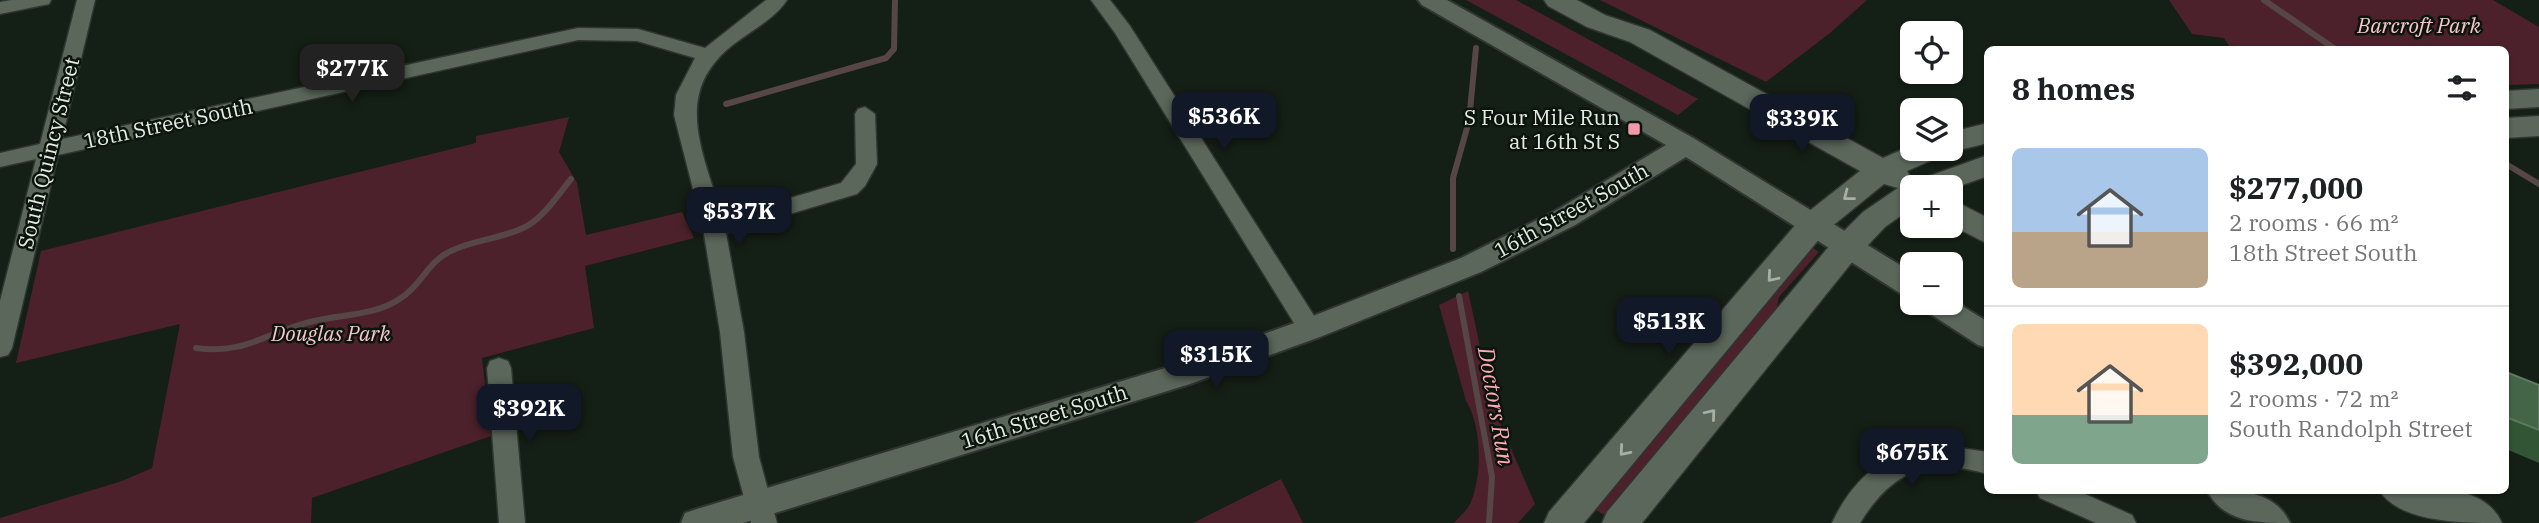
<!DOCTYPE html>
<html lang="en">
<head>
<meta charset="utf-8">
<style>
	:root { --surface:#fff; --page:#f2f2f2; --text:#202124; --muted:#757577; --line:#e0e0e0; --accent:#111827 }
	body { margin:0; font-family:"IBM Plex Serif",serif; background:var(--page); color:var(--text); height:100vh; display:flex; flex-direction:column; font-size:26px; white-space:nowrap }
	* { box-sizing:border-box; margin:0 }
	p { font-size:23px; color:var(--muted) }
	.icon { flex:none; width:38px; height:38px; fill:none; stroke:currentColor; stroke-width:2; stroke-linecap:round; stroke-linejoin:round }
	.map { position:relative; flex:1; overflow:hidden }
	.sheet { position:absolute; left:1984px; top:46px; width:525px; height:448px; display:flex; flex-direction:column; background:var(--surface); border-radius:10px; box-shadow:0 2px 5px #0004 }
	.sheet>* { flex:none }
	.fabs { position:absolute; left:1900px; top:21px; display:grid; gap:14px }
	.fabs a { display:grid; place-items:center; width:63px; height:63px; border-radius:10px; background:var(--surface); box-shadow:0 2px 5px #0004; font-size:35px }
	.price { position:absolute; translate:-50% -60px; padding:0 16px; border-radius:14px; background:var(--accent); color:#fff; font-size:23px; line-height:46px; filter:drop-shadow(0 2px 4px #0008) }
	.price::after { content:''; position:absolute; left:50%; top:42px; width:21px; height:16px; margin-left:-10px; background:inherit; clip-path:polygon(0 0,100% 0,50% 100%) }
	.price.active { background:#222; color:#fff }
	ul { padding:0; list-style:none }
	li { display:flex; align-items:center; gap:21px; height:175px; padding:0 28px }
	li+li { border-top:2px solid var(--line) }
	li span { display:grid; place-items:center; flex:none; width:196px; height:140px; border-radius:10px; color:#555 }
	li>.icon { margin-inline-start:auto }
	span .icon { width:84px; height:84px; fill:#fffc; stroke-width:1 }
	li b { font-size:30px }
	h2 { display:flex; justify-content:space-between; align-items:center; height:84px; padding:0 28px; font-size:30px }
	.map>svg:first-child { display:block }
	.green { fill:#4d212b }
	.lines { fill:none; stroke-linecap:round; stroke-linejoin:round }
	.stream { stroke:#574646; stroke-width:6 }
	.minor-casing { stroke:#2f3530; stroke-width:3 }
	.tertiary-casing { stroke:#2f3530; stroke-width:4 }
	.secondary-casing { stroke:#2f3530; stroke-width:3 }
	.minor { fill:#5b675b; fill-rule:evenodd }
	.tertiary { fill:#5b675b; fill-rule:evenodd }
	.secondary { fill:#5b675b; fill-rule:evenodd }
	.wall { fill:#325536 }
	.building { fill:#456549; stroke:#5e7a61; stroke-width:2 }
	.oneway { stroke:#a6b0a6 }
	.poi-dot { fill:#f39aaa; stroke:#0c150c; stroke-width:2.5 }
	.labels { text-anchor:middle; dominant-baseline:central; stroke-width:5; stroke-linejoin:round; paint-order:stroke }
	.park-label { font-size:21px; font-style:italic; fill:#f9c5cd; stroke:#0c150c }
	.poi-label { font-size:21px; fill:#e4ebe4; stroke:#0c150c; text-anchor:end }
	.street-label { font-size:21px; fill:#e4ebe4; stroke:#0c150c }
	.water-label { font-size:23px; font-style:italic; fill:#feaab8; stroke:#0c150c }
</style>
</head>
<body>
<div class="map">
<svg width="2539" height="523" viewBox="0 0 2539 523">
	<rect width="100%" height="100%" fill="#141f15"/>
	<g class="green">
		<path d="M1466,0H1516L1698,99L1678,115Z"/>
		<path d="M1600,0H1867L1830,33L1766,82Z"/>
		<path d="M2169,0H2493L2539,27V84L2506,85V49H2231L2224,38L2192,34Z"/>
		<path d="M569,117L559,152L577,183L586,235L682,212L694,238L585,266L594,328L482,358L491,436L312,498L311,523H0V518L122,481L152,468L180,324L16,363L41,251L476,143V136Z"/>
		<path d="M1812,247L1819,252L1779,297L1773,323L1609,518L1591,507Z"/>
		<path d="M1468,291L1493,407L1535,504L1518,523H1454C1458,518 1465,512 1469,506C1483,478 1482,426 1466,401L1439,305Z"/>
		<path d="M1281,479L1303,523H1193Z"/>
	</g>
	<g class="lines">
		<g class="stream">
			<path d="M2264,0L2335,49"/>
			<path d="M726,104L886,58L894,49L895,0"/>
			<path d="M2506,164L2539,184"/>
			<path d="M1453,249V178L1469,121L1476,48"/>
			<path d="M1459,296L1492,477L1489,523"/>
			<path d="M196,348C247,355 268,331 314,321C344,314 375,316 401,298C421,286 428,261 451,251C473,240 500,239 523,228C543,219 557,196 571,179"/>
		</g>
		<defs>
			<g id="minor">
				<path d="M11,0H51L49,4L0,14V2Z"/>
				<path d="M77,0H95L62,139L578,28L638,29L705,48L766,0H787C774,20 747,33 729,48C671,97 706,157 722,218L841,183L856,164L855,114L858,109L865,107L875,114L877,164L865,186L857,194L726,233L744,332L759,457L777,523H751L733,457L720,332L703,228L674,115L676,95L695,58L637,41L578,40L58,155L12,348L8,355L0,357V301L36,159L0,167V153L40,144Z"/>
				<path d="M1091,0H1110L1130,26L1318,322L1322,329L1318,336L1310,338L1302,336L1115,33Z"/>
				<path d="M499,358L508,361L511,368L525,523H499L487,368L490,361Z"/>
				<path d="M1946,446L1988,452V474C1927,457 1893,470 1860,523H1832C1856,472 1889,450 1946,446Z"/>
				<path d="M2036,490H2076L2132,515L2136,523H2096L2040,498Z"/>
			</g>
			<g id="tertiary">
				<path d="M1418,0H1447L1695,139L1913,273V298L1903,295L1686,157L1575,225L1481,272L1320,337L1190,384L743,523H681L685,513L697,509L1185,362L1300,321L1461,258L1555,211L1666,145L1422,5Z"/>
				<path d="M1951,299L1988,322V348L1978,345L1926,311L1922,303H1951Z"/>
				<path d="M2207,490C2238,490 2275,490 2290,523C2259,523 2223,523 2207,490Z"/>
			</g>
			<g id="secondary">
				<path d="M1544,0H1577L1605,15L1650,30L1883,158L1913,145V149H1951V132L1988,123V143L1951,152L1945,150L1941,156L1907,171L1911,178L1907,184L1988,155V176L1951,189L1913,187V207L1885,227L1853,261L1642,523H1602L1607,512L1831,244L1863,212L1898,188L1884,184L1825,232L1584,523H1544L1549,512L1803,216L1860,171L1630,42L1587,27L1548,6Z"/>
				<path d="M2539,89V107L2506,109V91Z"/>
				<path d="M2539,116V136L2506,138V118Z"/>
				<path d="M1951,199L1988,218V244L1951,225Z"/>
				<path d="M2379,490C2419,490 2482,479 2502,523C2462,523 2400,523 2379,490Z"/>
			</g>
		</defs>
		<use href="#minor" class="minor-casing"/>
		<use href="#tertiary" class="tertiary-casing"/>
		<use href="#secondary" class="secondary-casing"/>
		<use href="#minor" class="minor"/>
		<use href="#tertiary" class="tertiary"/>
		<use href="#secondary" class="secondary"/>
	</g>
	<path class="wall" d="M2506,372L2539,385V463L2506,449Z"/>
	<path class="building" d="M2506,372L2539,385V430L2506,417Z"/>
	<defs><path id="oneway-chevron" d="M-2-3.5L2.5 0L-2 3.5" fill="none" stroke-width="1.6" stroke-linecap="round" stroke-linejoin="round" transform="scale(1.75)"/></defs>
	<g class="oneway">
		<use href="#oneway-chevron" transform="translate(1848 196) rotate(142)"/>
		<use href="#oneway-chevron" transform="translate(1772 277) rotate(130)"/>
		<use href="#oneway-chevron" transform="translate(1711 414) rotate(-50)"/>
		<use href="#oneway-chevron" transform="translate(1624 451) rotate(131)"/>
	</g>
	<rect class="poi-dot" x="1627" y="122" width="14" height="14" rx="3.5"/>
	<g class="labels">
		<g class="park-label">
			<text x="2419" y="25">Barcroft Park</text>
			<text x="331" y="333">Douglas Park</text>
		</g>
		<g class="poi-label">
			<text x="1620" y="117">S Four Mile Run<tspan x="1620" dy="24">at 16th St S</tspan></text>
		</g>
		<g class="street-label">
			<text transform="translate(168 123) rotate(-12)">18th Street South</text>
			<text transform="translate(48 153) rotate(-76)">South Quincy Street</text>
			<text transform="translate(1571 210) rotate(-29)">16th Street South</text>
			<text transform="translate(1044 416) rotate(-17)">16th Street South</text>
		</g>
		<g class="water-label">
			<text transform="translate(1497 406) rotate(80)">Doctors Run</text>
		</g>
	</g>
</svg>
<div class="fabs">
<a><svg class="icon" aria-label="locate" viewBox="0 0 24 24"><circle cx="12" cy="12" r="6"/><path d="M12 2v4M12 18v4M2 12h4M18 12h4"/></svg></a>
<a><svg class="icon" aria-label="layers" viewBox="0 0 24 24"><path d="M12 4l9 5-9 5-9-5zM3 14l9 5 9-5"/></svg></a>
<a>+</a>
<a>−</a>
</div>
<b class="price active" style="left:352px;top:104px">$277K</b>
<b class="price" style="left:1224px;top:152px">$536K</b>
<b class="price" style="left:1802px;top:154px">$339K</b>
<b class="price" style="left:739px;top:247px">$537K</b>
<b class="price" style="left:1669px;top:357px">$513K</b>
<b class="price" style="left:1216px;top:390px">$315K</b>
<b class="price" style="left:529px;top:444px">$392K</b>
<b class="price" style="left:1912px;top:488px">$675K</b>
<section class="sheet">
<h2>8 homes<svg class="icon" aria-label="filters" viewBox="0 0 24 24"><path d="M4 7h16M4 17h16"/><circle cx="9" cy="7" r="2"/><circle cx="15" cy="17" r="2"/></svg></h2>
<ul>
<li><span style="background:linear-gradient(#a9c7e8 60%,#b9a48a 0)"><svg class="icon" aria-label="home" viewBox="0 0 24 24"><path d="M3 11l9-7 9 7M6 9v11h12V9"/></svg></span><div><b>$277,000</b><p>2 rooms · 66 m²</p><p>18th Street South</p></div></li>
<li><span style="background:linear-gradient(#ffd9b3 65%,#7fa58c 0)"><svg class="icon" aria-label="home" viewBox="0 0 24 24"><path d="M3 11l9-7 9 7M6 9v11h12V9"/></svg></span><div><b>$392,000</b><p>2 rooms · 72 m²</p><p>South Randolph Street</p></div></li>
</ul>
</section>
</div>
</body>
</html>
